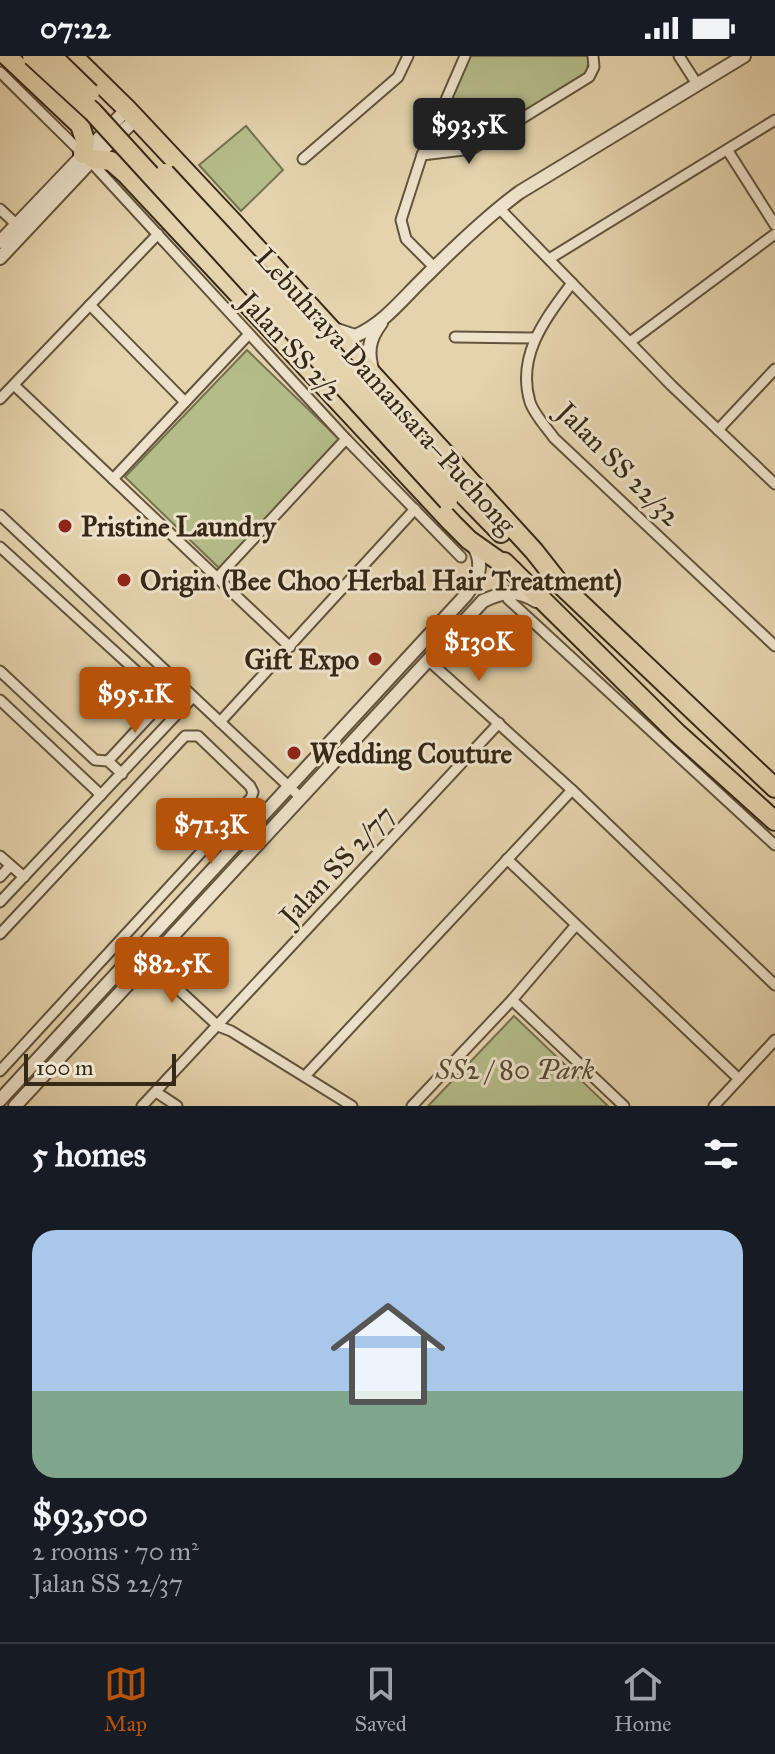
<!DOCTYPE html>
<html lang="en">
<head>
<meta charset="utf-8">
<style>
	:root { --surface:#171b24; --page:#242831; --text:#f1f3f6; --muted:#9ea1a6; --line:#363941; --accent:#b45309 }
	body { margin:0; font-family:"IM FELL Great Primer",serif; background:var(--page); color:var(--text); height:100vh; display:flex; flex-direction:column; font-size:30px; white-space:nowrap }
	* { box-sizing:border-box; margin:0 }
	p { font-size:26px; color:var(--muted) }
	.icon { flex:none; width:44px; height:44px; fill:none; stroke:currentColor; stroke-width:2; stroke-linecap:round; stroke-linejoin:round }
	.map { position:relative; height:1050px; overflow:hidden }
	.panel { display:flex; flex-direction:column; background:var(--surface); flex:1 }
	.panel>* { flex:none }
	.scale { position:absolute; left:24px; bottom:20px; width:152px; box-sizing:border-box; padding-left:8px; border:4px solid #362817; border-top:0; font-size:22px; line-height:28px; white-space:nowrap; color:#362817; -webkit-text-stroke:6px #ede2ca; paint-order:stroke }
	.price { position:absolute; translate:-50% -68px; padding:0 18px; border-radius:8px; background:var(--accent); color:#fff; font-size:26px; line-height:52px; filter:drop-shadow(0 2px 4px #0008) }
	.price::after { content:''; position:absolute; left:50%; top:48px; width:24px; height:18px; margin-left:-12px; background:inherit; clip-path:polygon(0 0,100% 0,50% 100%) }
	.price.on { background:#222; color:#fff }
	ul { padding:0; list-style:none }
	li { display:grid; align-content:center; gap:16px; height:424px; padding:0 32px }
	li+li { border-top:2px solid var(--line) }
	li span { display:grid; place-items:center; height:248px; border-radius:24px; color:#555 }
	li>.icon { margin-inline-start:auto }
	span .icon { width:144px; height:144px; fill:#fffc; stroke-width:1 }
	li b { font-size:34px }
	h2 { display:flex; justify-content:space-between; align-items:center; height:96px; padding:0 32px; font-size:34px }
	.status { display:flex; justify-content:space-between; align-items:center; height:56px; padding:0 40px; background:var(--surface); direction:ltr }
	.status svg { height:22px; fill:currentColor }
	.dock { display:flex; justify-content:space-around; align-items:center; height:112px; border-top:2px solid var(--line); background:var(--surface); font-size:22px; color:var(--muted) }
	.dock a { display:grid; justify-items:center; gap:4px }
	.dock .on { color:var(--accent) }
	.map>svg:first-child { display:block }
	.green { fill:#b4bc8a; stroke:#757250; stroke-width:2 }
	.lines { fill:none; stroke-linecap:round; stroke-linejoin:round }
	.minor-casing { stroke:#62533c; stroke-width:13 }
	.tertiary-casing { stroke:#62533c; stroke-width:16 }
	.motorway-casing { stroke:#362817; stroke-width:22 }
	.minor { stroke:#ede2ca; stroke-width:9 }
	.tertiary { stroke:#ede2ca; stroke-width:12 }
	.motorway { stroke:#e4d3ad; stroke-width:18 }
	.motorway-bridge-casing { stroke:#362817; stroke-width:22; stroke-linecap:butt }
	.motorway-bridge { stroke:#e4d3ad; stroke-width:18 }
	.poi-dot { fill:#8f2418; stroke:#ede2ca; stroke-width:3 }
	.labels { text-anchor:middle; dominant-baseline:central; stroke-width:6; stroke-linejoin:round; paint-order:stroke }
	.street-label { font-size:28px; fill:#362817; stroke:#ede2ca }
	.poi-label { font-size:28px; font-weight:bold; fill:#362817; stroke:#ede2ca; text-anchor:start }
	.park-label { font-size:28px; font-style:italic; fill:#564d34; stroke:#ede2ca }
</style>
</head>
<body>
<div class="status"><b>07:22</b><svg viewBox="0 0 49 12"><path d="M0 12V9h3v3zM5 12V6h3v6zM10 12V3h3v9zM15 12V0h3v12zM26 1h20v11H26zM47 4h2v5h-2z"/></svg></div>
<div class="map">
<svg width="775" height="1050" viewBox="0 0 775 1050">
	<rect width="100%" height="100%" fill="#e4d3ad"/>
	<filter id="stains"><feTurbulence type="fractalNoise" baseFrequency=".0025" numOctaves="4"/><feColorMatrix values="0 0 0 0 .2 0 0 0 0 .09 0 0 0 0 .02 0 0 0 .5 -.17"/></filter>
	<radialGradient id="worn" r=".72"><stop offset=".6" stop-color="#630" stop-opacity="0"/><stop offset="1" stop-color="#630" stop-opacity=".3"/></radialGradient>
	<g class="green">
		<path d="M467,0H588L589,2L586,22L473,92L424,97Z"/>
		<path d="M246,70L283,114L241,155L199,109Z"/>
		<path d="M247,294L341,385L219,512L125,421Z"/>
		<path d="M514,960L608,1050H428Z"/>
	</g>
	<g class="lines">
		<defs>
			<g id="minor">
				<path d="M465,0L422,99L472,93L589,21L594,11L593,0"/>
				<path d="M679,0L697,28"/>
				<path d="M0,16L83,98"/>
				<path d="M728,95L775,169"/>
				<path d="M422,99L401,164L406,183L434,211"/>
				<path d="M303,103L398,21L408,0"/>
				<path d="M91,106L346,383L461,501"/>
				<path d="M499,152L671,329L775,428"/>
				<path d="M0,153L17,169"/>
				<path d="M549,203L775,64"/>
				<path d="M572,227C546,262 516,299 530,346C534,358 546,371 554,382L775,590"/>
				<path d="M90,249L185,346"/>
				<path d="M455,281L535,282"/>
				<path d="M630,286L775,178"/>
				<path d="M14,329L290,591"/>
				<path d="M0,343L158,178"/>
				<path d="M718,374L775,313"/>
				<path d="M113,423L249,278"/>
				<path d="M0,459L300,741"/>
				<path d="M0,491L180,655"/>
				<path d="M217,522L346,383"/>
				<path d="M508,543L775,789"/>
				<path d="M428,604L572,734L775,929"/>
				<path d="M0,615L95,704L108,705L122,718"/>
				<path d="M0,644L101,739"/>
				<path d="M220,666L415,453"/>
				<path d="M108,705L159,650V636"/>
				<path d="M0,800L24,821"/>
				<path d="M507,803L739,1023"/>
				<path d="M0,821L10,810"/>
				<path d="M0,846L193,641"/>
				<path d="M0,878L185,680H198L250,730L253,736L251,742L0,1015"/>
				<path d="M137,895L218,970L231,975L352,1050"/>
				<path d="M512,944L624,1050"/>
				<path d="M305,1020L572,734"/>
				<path d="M156,1036L177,1050"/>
				<path d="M142,1050L499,667"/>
				<path d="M412,1050L512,944L576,869"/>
				<path d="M714,1050L775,984"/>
			</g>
			<g id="tertiary">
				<path d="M0,186L127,53"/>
				<path d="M0,202L93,103L136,63"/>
				<path d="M337,274L355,280C384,268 404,241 426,220C456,190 486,161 520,136L744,0"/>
				<path d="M373,317C367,297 368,284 381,267"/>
				<path d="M0,1044L466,539C478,523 485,508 473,489"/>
				<path d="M15,1050L483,545C502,536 517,533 536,545"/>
			</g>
			<g id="motorway">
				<path d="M7,0L80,69L85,84L83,98"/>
				<path d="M73,0L127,53L232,165L534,495L560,528"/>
				<path d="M93,103L111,105L127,119L452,467L469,484L513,515"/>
				<path d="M459,434L501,477"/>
				<path d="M504,506L677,677L775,765"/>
				<path d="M549,521L560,528L775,732"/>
			</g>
		</defs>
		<use href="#minor" class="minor-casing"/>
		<use href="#tertiary" class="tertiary-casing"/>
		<use href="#motorway" class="motorway-casing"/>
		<use href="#minor" class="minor"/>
		<use href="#tertiary" class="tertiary"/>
		<use href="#motorway" class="motorway"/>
		<defs>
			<g id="motorway-bridge">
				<path d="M32,0L93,56L448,445"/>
				<path d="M52,0L90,37"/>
				<path d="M165,117L459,434"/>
			</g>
		</defs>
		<use href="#motorway-bridge" class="motorway-bridge-casing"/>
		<use href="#motorway-bridge" class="motorway-bridge"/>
	</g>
	<g class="poi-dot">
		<circle cx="65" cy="470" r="8"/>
		<circle cx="124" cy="524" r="8"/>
		<circle cx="375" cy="603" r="8"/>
		<circle cx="294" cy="697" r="8"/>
	</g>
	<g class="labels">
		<g class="street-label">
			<text transform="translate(291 290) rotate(47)">Jalan SS 2/2</text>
			<text transform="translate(386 335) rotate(48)">Lebuhraya Damansara–Puchong</text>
			<text transform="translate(619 408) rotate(45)">Jalan SS 22/32</text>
			<text transform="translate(337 809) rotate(-47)">Jalan SS 2/77</text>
		</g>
		<g class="poi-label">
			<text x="81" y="470">Pristine Laundry</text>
			<text x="140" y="524">Origin (Bee Choo Herbal Hair Treatment)</text>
			<text x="359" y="603" text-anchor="end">Gift Expo</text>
			<text x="310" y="697">Wedding Couture</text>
		</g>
		<g class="park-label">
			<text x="515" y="1013">SS2 / 80 Park</text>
		</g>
	</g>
	<rect width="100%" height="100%" filter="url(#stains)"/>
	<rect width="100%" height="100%" fill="url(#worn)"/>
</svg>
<div class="scale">100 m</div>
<b class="price on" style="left:469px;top:110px">$93.5K</b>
<b class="price" style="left:479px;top:627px">$130K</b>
<b class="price" style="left:135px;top:679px">$95.1K</b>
<b class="price" style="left:211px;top:810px">$71.3K</b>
<b class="price" style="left:172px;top:949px">$82.5K</b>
</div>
<section class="panel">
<h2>5 homes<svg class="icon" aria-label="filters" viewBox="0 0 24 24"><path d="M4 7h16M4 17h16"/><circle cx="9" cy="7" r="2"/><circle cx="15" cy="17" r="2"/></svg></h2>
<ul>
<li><span style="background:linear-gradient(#a9c7e8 65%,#7fa58c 0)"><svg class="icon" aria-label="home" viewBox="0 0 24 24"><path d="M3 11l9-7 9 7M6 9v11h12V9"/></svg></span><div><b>$93,500</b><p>2 rooms · 70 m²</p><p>Jalan SS 22/37</p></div></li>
</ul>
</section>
<nav class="dock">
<a class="on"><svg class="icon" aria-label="map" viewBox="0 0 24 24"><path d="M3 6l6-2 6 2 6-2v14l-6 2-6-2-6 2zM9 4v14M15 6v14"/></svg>Map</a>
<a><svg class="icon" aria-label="saved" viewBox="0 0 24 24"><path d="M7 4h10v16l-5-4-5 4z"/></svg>Saved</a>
<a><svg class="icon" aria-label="home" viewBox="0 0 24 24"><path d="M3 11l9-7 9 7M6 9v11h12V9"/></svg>Home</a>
</nav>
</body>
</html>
